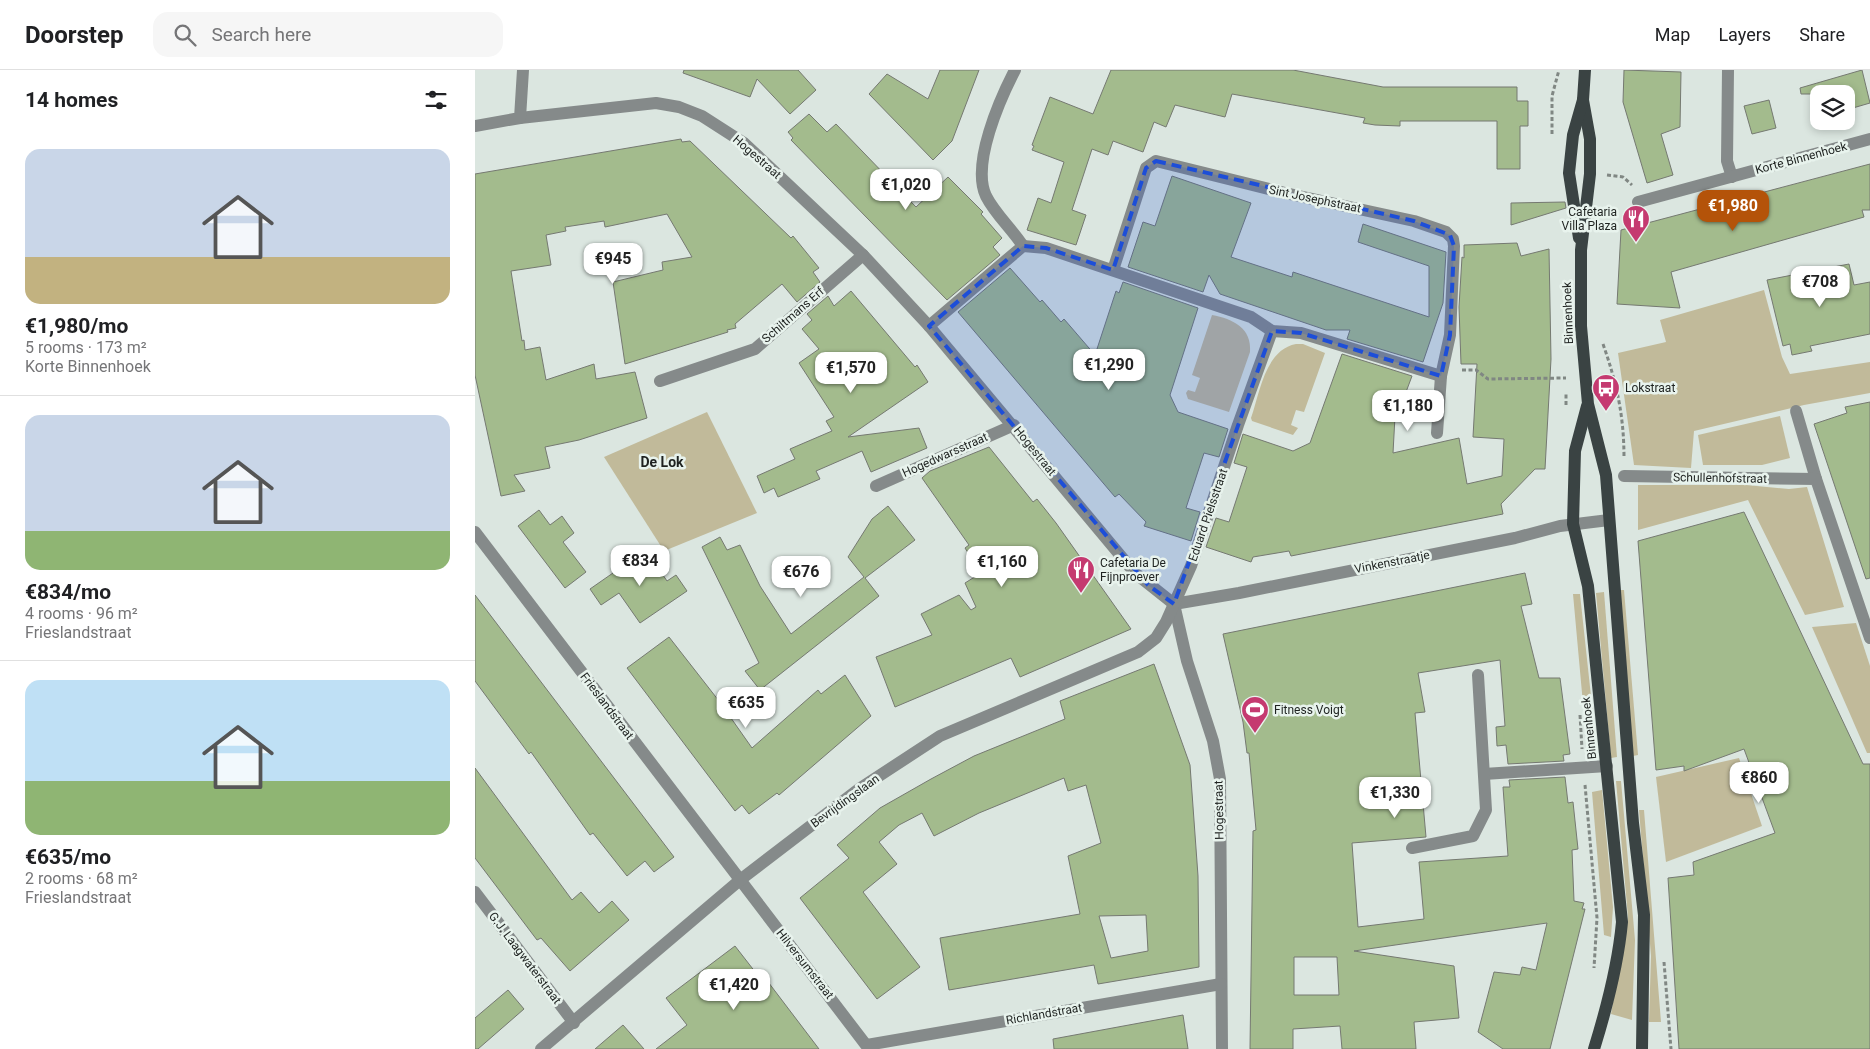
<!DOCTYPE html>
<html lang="en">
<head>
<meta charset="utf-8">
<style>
	:root { --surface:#fff; --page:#f6f6f6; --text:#202124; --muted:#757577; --line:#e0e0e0; --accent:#b45309 }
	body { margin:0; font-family:Roboto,sans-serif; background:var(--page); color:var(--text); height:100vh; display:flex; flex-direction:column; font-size:19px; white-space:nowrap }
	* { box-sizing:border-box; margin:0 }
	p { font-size:16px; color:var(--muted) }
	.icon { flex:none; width:28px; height:28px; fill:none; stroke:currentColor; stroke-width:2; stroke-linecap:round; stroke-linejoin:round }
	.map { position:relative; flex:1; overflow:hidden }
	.drawer { display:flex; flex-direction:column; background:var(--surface); width:475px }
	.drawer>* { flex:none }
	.buttons { position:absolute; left:1335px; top:15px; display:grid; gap:10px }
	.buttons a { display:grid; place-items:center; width:45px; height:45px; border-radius:10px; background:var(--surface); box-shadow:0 2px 8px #0003; font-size:25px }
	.price { position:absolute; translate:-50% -42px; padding:0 11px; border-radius:10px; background:#fff; color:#222; font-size:16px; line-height:32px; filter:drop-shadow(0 1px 2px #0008) }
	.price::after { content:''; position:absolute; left:50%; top:30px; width:15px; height:11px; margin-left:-8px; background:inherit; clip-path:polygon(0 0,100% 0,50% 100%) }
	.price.current { background:var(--accent); color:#fff }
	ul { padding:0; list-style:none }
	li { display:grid; align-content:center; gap:10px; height:265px; padding:0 25px }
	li+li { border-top:1px solid var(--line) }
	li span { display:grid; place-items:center; height:155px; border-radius:15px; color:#555 }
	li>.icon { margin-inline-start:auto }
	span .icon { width:90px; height:90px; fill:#fffc; stroke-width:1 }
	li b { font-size:21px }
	h2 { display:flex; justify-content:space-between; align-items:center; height:60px; padding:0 25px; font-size:21px }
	header { display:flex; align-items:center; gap:30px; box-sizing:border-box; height:70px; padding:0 25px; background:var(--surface); border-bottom:1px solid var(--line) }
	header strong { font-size:24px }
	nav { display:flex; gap:28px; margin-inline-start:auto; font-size:18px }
	.search { width:350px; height:45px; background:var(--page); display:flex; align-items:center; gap:12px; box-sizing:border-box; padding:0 18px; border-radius:15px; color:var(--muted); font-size:19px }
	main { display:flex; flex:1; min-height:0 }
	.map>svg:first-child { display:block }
	.green { fill:#c1ba9a }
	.building { fill:#a3bb8d; stroke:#757971; fill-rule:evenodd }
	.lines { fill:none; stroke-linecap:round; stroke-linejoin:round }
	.path { stroke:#808783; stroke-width:3; stroke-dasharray:4 2.5; stroke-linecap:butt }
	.minor { stroke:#858a8a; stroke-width:12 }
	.major { stroke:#3a4343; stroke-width:12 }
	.marked { fill:#1d4ed8; fill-opacity:0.2; stroke:#1d4ed8; stroke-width:4; stroke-dasharray:10 6; stroke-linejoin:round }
	.labels { text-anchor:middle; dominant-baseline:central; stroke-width:5; stroke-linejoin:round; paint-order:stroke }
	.street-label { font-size:12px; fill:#1e2220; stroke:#e8f3ed }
	.poi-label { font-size:12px; fill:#1e2220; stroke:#e8f3ed; text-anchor:start }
	.neighbourhood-label { font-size:14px; font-weight:bold; fill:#1e2220; stroke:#e8f3ed }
</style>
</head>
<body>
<header>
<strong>Doorstep</strong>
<div class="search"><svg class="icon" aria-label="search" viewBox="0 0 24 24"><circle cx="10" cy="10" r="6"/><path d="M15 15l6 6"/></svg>Search here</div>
<nav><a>Map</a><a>Layers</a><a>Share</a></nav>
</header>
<main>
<section class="drawer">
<h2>14 homes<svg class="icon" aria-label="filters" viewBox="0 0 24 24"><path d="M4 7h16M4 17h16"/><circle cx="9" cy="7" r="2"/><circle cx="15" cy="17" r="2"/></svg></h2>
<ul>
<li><span style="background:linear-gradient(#c9d6e8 70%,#c2b280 0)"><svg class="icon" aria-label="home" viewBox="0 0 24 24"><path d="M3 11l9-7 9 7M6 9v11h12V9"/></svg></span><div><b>€1,980/mo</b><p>5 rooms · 173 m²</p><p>Korte Binnenhoek</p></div></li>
<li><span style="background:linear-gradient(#c9d6e8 75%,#8fb573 0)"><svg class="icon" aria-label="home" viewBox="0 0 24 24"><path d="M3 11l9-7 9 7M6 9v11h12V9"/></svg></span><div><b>€834/mo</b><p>4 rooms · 96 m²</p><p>Frieslandstraat</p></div></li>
<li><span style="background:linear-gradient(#bfe0f5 65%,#8fb573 0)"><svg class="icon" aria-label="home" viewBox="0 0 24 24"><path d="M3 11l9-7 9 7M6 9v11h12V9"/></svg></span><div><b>€635/mo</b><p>2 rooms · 68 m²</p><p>Frieslandstraat</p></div></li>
</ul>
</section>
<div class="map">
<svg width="1395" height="979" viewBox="0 0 1395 979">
	<rect width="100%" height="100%" fill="#dbe6e0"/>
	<g class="green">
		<path d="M1289,220L1307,287L1315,304L1395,292V323L1329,335L1219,361L1216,398L1159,395L1143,283L1191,272L1185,250Z"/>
		<path d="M737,245C758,249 777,258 775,282L754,342L713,329L711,323L713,320L720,322L725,308L717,305Z"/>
		<path d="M821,274H828L850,283L829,342L821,340L816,355L823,358L818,365L777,351L776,348C785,322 790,280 821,274Z"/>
		<path d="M232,342L282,443L189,481L129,387Z"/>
		<path d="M1305,346L1315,388L1287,395H1228L1223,365Z"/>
		<path d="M1163,415H1271L1314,419L1332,417L1369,537L1330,545L1273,430L1163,460Z"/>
		<path d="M1144,520H1149L1163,685L1158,686Z"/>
		<path d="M1129,522L1142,687L1136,688L1121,523Z"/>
		<path d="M1098,524H1105L1118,645H1109Z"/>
		<path d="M1381,553L1395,596V683H1392L1337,557Z"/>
		<path d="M1264,688L1287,756L1191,792L1181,707Z"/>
		<path d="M1141,711H1146L1160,870L1157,950L1136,944L1153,847Z"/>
		<path d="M1127,720L1138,837L1136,867L1129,865L1117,722Z"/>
		<path d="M1164,740H1169L1186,952H1174L1176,886Z"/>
	</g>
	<g class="building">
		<path d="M209,0H323L341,20L315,44L282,9L275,27L208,3Z"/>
		<path d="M465,0H504L477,71L458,90L394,24L412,4L453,29Z"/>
		<path d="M636,0H818L908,17H1042V31H1053V56H1045V99H1022V51H925V56L900,55L888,53L890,48L757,24L750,47L700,35L691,57L679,52L668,82L638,71L633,85L617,79L597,140L611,145L601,175L552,160L563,128L576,133L589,92L557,80L559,76L557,75L575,27L618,44Z"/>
		<path d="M1149,0L1206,2L1205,57L1186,64L1198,105L1172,113L1148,32Z"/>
		<path d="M1387,0L1395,33L1371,40V24H1326L1325,18Z"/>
		<path d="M1294,30L1301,58L1277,64L1269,36Z"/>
		<path d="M334,44L352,62L361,54L441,137L473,107L508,142L506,144L527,168L518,177L525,185L472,230L316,70L318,68L313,62Z"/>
		<path d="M206,69L207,72L215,71L316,168L318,166L344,198L338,202L345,212L322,232L307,214L260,254L261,258L252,260L253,262L150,294L138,212L188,200L187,192L217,187L192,144L130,157L129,151L90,157L91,161L71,165L76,195L36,201L47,271L49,270L50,280L65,277L71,310L119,294L121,309L160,302L172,348L104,370L70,377L75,398L39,405L50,421L26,426L0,305V104Z"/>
		<path d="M1395,94V140H1387L1389,147L1196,202L1205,238L1142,234L1146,160Z"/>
		<path d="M697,106L776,133L756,187L817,207L818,202L954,247V196L883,172L888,154L971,182L968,233L948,292L872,269L875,260H851L745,224L734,205L728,222L653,197L668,152L680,156Z"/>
		<path d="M1090,132L1091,138L1036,155V133Z"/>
		<path d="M1042,173L1046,186L1074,179L1076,289L1070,399H1060L1026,434L1028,444L816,486L814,481L778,487L776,492L731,477L741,448L754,452L772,397L759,393L768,364L818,381L835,373L867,284L937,306L928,330L921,328L918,383L984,368L992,414L1027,406L1029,369L998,367L1002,294H986L984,237L987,187L989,188V175Z"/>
		<path d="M1374,194L1379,215L1395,212V264L1335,276L1337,281L1317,285L1315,274L1308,276L1292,210Z"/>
		<path d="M535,198L565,232L567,230L586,252L589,249L620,285L641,221L644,223L648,212L723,238L695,325L703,342L753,359L744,387L729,383L711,438L725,442L716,471L669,456L671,452L644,424L640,427L483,242Z"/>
		<path d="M376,221L440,297L442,295L453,312L373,367L444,358L452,378L396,402L387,381L341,401L345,409L303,427L299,418L289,423L282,406L320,389L315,379L357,361L351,351L359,347L324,293L344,279L327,259L337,250L332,244L353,226L359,236Z"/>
		<path d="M1395,332V508L1391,509L1339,354L1372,343L1370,337Z"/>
		<path d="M514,377L558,432L562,429L581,453L656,559L545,607L536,588L420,637L401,587L457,565L446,544L484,525L496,540L501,537L490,513L506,503L490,478L494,475L447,408L455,401Z"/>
		<path d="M413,436L440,470L390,508L404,526L285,620L270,601L284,593L227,477L245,467L252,480L265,475L285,516L316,564L389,507L373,487L397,449Z"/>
		<path d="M64,440L75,455L87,446L99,463L88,472L111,502L90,518L43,456Z"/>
		<path d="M1269,442L1388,694H1395V979H1204L1193,808L1219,805L1218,792L1300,763L1269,679L1209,701V696L1181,700L1163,471Z"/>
		<path d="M171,480L192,511L201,505L212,521L165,553L144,523L126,535L115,519Z"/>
		<path d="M1050,503L1057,534L1046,536L1064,608H1085L1095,684L1088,685L1089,691L1033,694L1031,675L1022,676L1021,657L1030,656L1025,590L943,603L950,642L940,643L951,767L877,773L883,857L949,849L944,792L1033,786L1028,717H1035L1034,710L1090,707L1093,733L1098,732L1103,779L1097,780L1099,831L1109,833L1107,839H1110L1075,979H1028L1003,962L1019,902L1045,905L1047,897L1061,900L1072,853L879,881L979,896L984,948L939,952L941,979H867L865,956L818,959V979H775L778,761L781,760L774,683H772L768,652L748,564ZM819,887H862L864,925H819Z"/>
		<path d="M0,525L199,787L179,802L170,791L152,806L118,763L115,765L56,682L54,684L0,611Z"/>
		<path d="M194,567L244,631L277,678L343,620L346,624L370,605L396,646L304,725L302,723L274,744L267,735L260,741L152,598Z"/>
		<path d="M679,594L715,695L723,806L724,897L623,914L619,895L474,920L465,868L605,844L593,786L626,773L611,715L593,721L589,708L504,743L459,766L447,743L424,755L404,772L422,794L388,822L445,897L402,929L325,828L374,788L362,775L405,738L456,709L499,686L590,649L585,631ZM671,845L673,881L636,888L624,846Z"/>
		<path d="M0,698L97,830L106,822L124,843L137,831L154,850L95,901L66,868L62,870L0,788Z"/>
		<path d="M260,876L281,903L284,900L344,979H181L212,955L191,928Z"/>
		<path d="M33,920L49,939L3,979H0V948Z"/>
		<path d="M708,945L713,979H579L578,969Z"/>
		<path d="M148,955L169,979H120Z"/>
	</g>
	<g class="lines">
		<g class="path">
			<path d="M1077,64V26L1084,0"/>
			<path d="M1132,105L1148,107L1157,115"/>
			<path d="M1128,274C1142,314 1149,346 1149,388"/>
			<path d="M987,300H1001L1013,309L1091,308"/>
			<path d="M1091,335V322"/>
			<path d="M1105,645L1107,679"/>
			<path d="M1110,715L1122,848L1119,898"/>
			<path d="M1189,892L1196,979"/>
		</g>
		<g class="minor">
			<path d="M540,0C525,29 496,94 511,126C520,144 537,159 548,176"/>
			<path d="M1253,0L1252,91L1257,107"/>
			<path d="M45,48L181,33L204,37L227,46L269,73L388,185L454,256L660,503L699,534L712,591L738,671L745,709L747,979"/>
			<path d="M0,56L45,48L48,0"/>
			<path d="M1163,132L1395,69"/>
			<path d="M638,200L671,98L681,91L810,123L939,151L971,162L978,169L979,176L975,265L966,306L962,363"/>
			<path d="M454,256L548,176L571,178L776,247L797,261L826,263L966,306"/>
			<path d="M185,311L280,279L388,185"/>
			<path d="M1321,341L1341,409"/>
			<path d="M1149,406L1341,409L1395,568"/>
			<path d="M401,416L539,355"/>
			<path d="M0,462L394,979"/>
			<path d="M699,534L764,523L1040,468L1085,456L1134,450"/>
			<path d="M1009,704L1132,696"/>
			<path d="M937,778L998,766L1011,740L1003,605"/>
			<path d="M0,822L99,953"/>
			<path d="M392,975L746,914"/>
			<path d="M66,979L265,810L384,719L465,666L663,582L681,568L691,552L716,496L763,355L797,261"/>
		</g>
		<g class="major">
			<path d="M1108,30L1115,69V104L1106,180V256L1113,334L1131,405L1158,753L1169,845L1167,979"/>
			<path d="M1104,168L1094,103L1098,65L1108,30L1110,0"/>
			<path d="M1112,336L1100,381L1098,454L1113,516L1147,852C1143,896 1132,937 1119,979"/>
		</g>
	</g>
	<path class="marked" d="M681,91L939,151L975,165L979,176L975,265L966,306L826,263L797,261L699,534L673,515L454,256L548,176L571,178L638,200L671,98Z"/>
	<defs>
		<symbol id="restaurant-pin" viewBox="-11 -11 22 30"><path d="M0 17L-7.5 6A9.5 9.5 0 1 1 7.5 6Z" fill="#c53a70" stroke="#e8f3ed"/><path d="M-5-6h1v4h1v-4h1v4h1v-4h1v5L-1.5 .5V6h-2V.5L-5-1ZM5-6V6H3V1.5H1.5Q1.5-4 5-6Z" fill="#fff"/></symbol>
		<symbol id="bus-pin" viewBox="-11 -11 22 30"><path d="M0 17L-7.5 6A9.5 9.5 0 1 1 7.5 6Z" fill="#c53a70" stroke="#e8f3ed"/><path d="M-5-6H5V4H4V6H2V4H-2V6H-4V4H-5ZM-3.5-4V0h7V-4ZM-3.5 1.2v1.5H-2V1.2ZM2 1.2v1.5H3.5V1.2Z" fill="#fff"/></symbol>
		<symbol id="stadium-pin" viewBox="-11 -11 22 30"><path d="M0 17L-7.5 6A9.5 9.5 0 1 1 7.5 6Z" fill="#c53a70" stroke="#e8f3ed"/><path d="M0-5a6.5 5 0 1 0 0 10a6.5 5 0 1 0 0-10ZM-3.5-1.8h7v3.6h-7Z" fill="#fff"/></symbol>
	</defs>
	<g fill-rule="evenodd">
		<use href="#restaurant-pin" x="1145" y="133" width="32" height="43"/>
		<use href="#bus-pin" x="1115" y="302" width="32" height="43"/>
		<use href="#restaurant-pin" x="590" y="484" width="32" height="43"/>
		<use href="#stadium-pin" x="764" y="624" width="32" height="43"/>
	</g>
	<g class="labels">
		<g class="street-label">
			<text transform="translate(282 87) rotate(41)">Hogestraat</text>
			<text transform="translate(1326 88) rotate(-15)">Korte Binnenhoek</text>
			<text transform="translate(840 129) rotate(12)">Sint Josephstraat</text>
			<text transform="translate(1093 243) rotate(-92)">Binnenhoek</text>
			<text transform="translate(318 245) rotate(-41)">Schiltmans Erf</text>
			<text transform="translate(560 381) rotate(51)">Hogestraat</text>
			<text transform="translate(470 385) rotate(-24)">Hogedwarsstraat</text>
			<text transform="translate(1245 408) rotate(1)">Schullenhofstraat</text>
			<text transform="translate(733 445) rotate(-71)">Eduard Pielsstraat</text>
			<text transform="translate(917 492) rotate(-11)">Vinkenstraatje</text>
			<text transform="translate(132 636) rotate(53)">Frieslandstraat</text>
			<text transform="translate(1114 658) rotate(-96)">Binnenhoek</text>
			<text transform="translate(370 731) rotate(-36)">Bevrijdingslaan</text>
			<text transform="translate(744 740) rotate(-91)">Hogestraat</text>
			<text transform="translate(50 888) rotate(53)">G.J. Laagwaterstraat</text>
			<text transform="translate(330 894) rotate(52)">Hilversumstraat</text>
			<text transform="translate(569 944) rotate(-10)">Richlandstraat</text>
		</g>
		<g class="poi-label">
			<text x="1142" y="142" text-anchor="end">Cafetaria<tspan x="1142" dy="14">Villa Plaza</tspan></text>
			<text x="1150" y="318">Lokstraat</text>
			<text x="625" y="493">Cafetaria De<tspan x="625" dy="14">Fijnproever</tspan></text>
			<text x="799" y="640">Fitness Voigt</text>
		</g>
		<g class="neighbourhood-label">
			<text x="187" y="392">De Lok</text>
		</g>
	</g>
</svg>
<div class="buttons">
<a><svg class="icon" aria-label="layers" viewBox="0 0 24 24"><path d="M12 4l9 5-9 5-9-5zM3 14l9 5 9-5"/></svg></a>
</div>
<b class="price" style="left:431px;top:141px">€1,020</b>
<b class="price current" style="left:1258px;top:162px">€1,980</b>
<b class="price" style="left:138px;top:215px">€945</b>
<b class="price" style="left:1345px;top:238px">€708</b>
<b class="price" style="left:634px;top:321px">€1,290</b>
<b class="price" style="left:376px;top:324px">€1,570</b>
<b class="price" style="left:933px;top:362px">€1,180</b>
<b class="price" style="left:165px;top:517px">€834</b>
<b class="price" style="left:527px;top:518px">€1,160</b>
<b class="price" style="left:326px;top:528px">€676</b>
<b class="price" style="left:271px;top:659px">€635</b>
<b class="price" style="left:1284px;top:734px">€860</b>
<b class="price" style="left:920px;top:749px">€1,330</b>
<b class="price" style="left:259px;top:941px">€1,420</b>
</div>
</main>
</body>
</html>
